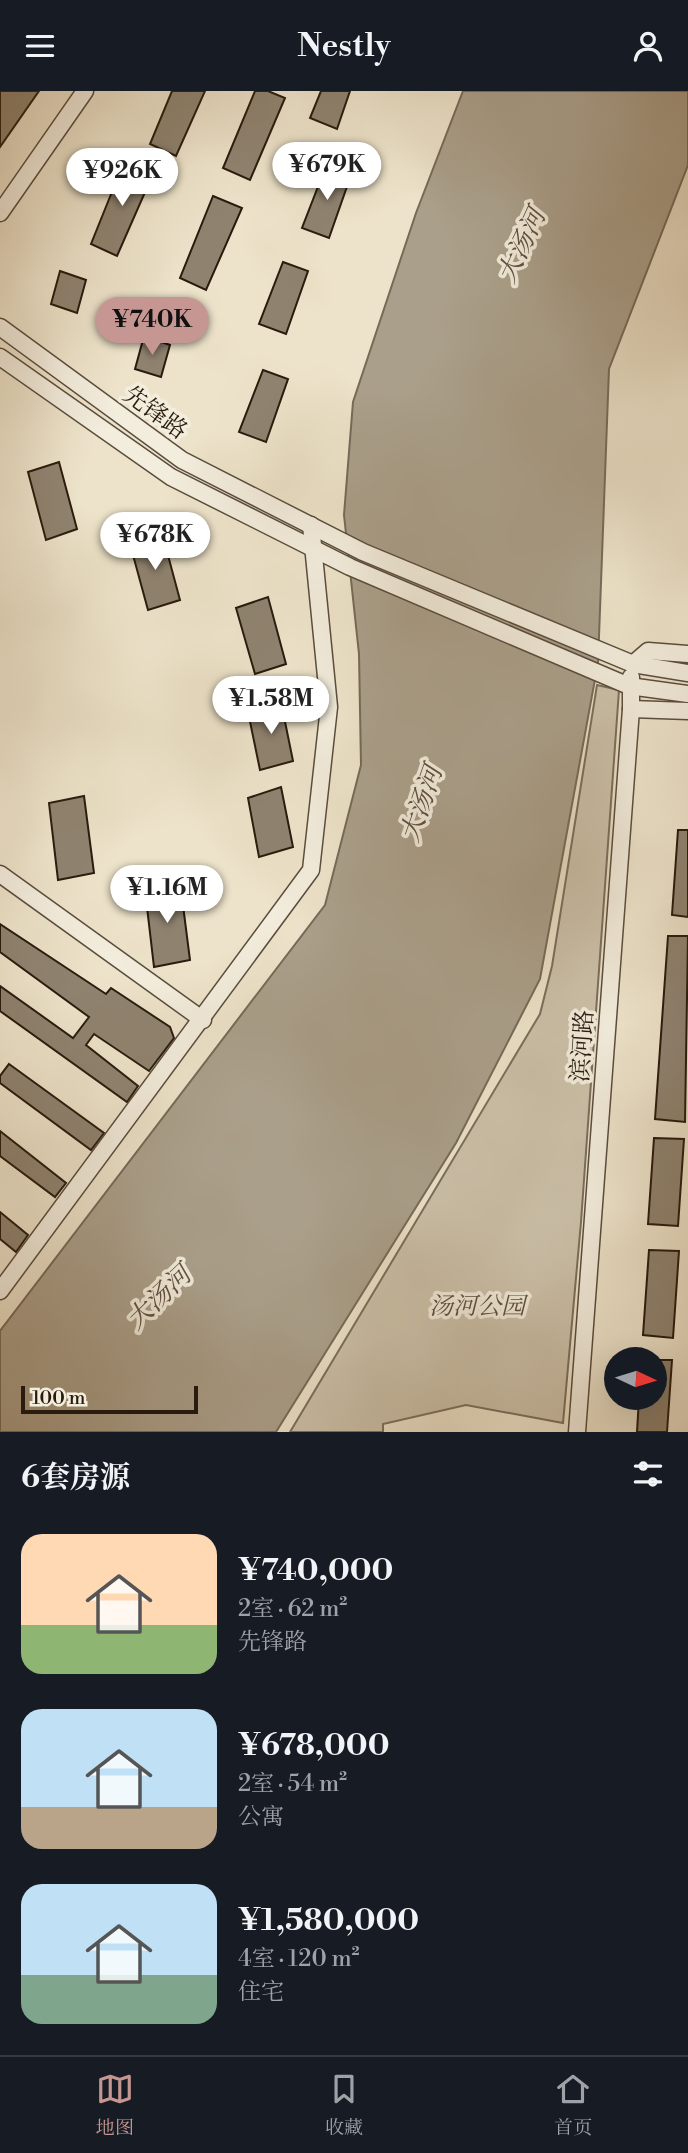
<!DOCTYPE html>
<html lang="zh">
<head>
<meta charset="utf-8">
<style>
	:root { --surface:#171b24; --page:#20242c; --text:#f1f3f6; --muted:#9ea1a6; --line:#363941; --accent:#c59692 }
	body { margin:0; font-family:"Libre Bodoni","Noto Serif SC",serif; background:var(--page); color:var(--text); height:100vh; display:flex; flex-direction:column; font-size:26px; white-space:nowrap }
	* { box-sizing:border-box; margin:0 }
	p { font-size:23px; color:var(--muted) }
	.icon { flex:none; width:38px; height:38px; fill:none; stroke:currentColor; stroke-width:2; stroke-linecap:round; stroke-linejoin:round }
	.map { position:relative; height:1341px; overflow:hidden }
	.details { display:flex; flex-direction:column; background:var(--surface); flex:1 }
	.details>* { flex:none }
	.needle { width:46px; rotate:94deg }
	.tools { position:absolute; left:604px; top:1256px; display:grid; gap:14px }
	.tools a { display:grid; place-items:center; width:63px; height:63px; border-radius:50%; background:var(--surface); box-shadow:0 7px 28px #0002; font-size:35px }
	.scale { position:absolute; left:21px; bottom:18px; width:177px; box-sizing:border-box; padding-left:7px; border:4px solid #291b0e; border-top:0; font-size:19px; line-height:24px; white-space:nowrap; color:#291b0e; -webkit-text-stroke:5px #f3eddd; paint-order:stroke }
	.price { position:absolute; translate:-50% -60px; padding:0 16px; border-radius:24px; background:#fff; color:#222; font-size:23px; line-height:46px; filter:drop-shadow(0 2px 4px #0008) }
	.price::after { content:''; position:absolute; left:50%; top:42px; width:21px; height:16px; margin-left:-10px; background:inherit; clip-path:polygon(0 0,100% 0,50% 100%) }
	.price.on { background:var(--accent); color:#111 }
	ul { padding:0; list-style:none }
	li { display:flex; align-items:center; gap:21px; height:175px; padding:0 21px }
	li span { display:grid; place-items:center; flex:none; width:196px; height:140px; border-radius:21px; color:#555 }
	li>.icon { margin-inline-start:auto }
	span .icon { width:84px; height:84px; fill:#fffc; stroke-width:1 }
	li b { font-size:30px }
	h2 { display:flex; justify-content:space-between; align-items:center; height:84px; padding:0 21px; font-size:30px }
	header { display:flex; justify-content:space-between; align-items:center; height:91px; padding:0 21px; background:var(--surface); font-size:32px; font-weight:600 }
	.dock { display:flex; justify-content:space-around; align-items:center; height:98px; border-top:2px solid var(--line); background:var(--surface); font-size:19px; color:var(--muted) }
	.dock a { display:grid; justify-items:center; gap:4px }
	.dock .on { color:var(--accent) }
	.map>svg:first-child { display:block }
	.green { fill:#ccc1aa; stroke:#7a6e5c; stroke-width:2 }
	.water { fill:#aa9f8a; stroke:#766a58; stroke-width:2 }
	.building { fill:#8f8370; stroke:#291b0e; stroke-width:2 }
	.lines { fill:none; stroke-linecap:round; stroke-linejoin:round }
	.tertiary-casing { stroke:#5a4d3d; stroke-width:19 }
	.tertiary { stroke:#f3eddd; stroke-width:16 }
	.labels { text-anchor:middle; dominant-baseline:central; stroke-width:7; stroke-linejoin:round; paint-order:stroke }
	.street-label { font-size:24px; fill:#291b0e; stroke:#f3eddd }
	.park-label { font-size:24px; font-style:italic; fill:#5a4d3d; stroke:#f3eddd }
	.water-label { font-size:26px; font-style:italic; fill:#5d5040; stroke:#f3eddd }
</style>
</head>
<body>
<header><svg class="icon" aria-label="menu" viewBox="0 0 24 24"><path d="M4 6h16M4 12h16M4 18h16"/></svg>Nestly<svg class="icon" aria-label="person" viewBox="0 0 24 24"><circle cx="12" cy="8" r="4"/><path d="M4 21q1-7 8-7t8 7"/></svg></header>
<div class="map">
<svg width="688" height="1341" viewBox="0 0 688 1341">
	<rect width="100%" height="100%" fill="#ede3ca"/>
	<filter id="stains"><feTurbulence type="fractalNoise" baseFrequency=".00286" numOctaves="4"/><feColorMatrix values="0 0 0 0 .2 0 0 0 0 .09 0 0 0 0 .02 0 0 0 .5 -.17"/></filter>
	<radialGradient id="worn" r=".72"><stop offset=".6" stop-color="#630" stop-opacity="0"/><stop offset="1" stop-color="#630" stop-opacity=".3"/></radialGradient>
	<path class="green" d="M597,594L619,599L581,1131L563,1332L466,1314L383,1333V1341H290L540,923L552,875Z"/>
	<path class="water" d="M463,0H688V74L609,278L598,572L540,888L456,1052L276,1341H0V1240L325,814L361,674L359,563L344,424L353,311L416,122Z"/>
	<g class="building">
		<path d="M0,0H39L0,56Z"/>
		<path d="M172,0H205L176,65L150,53Z"/>
		<path d="M255,0H268L285,7L250,89L223,77Z"/>
		<path d="M321,0H350L337,38L310,27Z"/>
		<path d="M124,71L153,83L117,165L91,153Z"/>
		<path d="M326,75L351,84L329,147L302,137Z"/>
		<path d="M213,105L242,117L206,199L180,187Z"/>
		<path d="M283,171L308,180L286,243L259,233Z"/>
		<path d="M60,180L86,189L77,222L51,213Z"/>
		<path d="M144,245L170,254L161,286L135,278Z"/>
		<path d="M263,279L288,288L266,351L239,341Z"/>
		<path d="M59,371L77,438L46,449L28,381Z"/>
		<path d="M162,442L180,509L148,519L130,453Z"/>
		<path d="M268,506L286,573L255,583L236,517Z"/>
		<path d="M281,611L293,670L260,679L248,621Z"/>
		<path d="M281,696L293,756L259,766L248,707Z"/>
		<path d="M84,705L94,782L58,789L49,712Z"/>
		<path d="M678,739H688V826L672,824Z"/>
		<path d="M180,791L190,869L154,876L145,799Z"/>
		<path d="M0,833L106,903L111,897L170,936L174,947L149,980L94,943L86,954L138,995L127,1011L0,920V895L73,947L89,926L0,861Z"/>
		<path d="M668,845H688L685,1031L655,1028Z"/>
		<path d="M9,973L104,1042L91,1059L0,992V985Z"/>
		<path d="M0,1040L66,1092L55,1106L0,1065Z"/>
		<path d="M654,1047L684,1048L678,1135L648,1133Z"/>
		<path d="M0,1121L28,1144L16,1161L0,1148Z"/>
		<path d="M649,1159L679,1160L673,1247L643,1244Z"/>
		<path d="M654,1269H672L667,1341H637L639,1307H654Z"/>
	</g>
	<g class="lines">
		<defs>
			<g id="tertiary">
				<path d="M0,122L85,0"/>
				<path d="M0,236L182,369L363,461L633,573L688,582"/>
				<path d="M0,266L171,386L350,476L629,595L688,603"/>
				<path d="M633,573L648,560L688,563"/>
				<path d="M631,618L688,620"/>
				<path d="M0,783L203,929"/>
				<path d="M0,1200L311,779L329,616L311,434"/>
				<path d="M577,1341L631,618V586"/>
			</g>
		</defs>
		<use href="#tertiary" class="tertiary-casing"/>
		<use href="#tertiary" class="tertiary"/>
	</g>
	<g class="labels">
		<g class="street-label">
			<text transform="translate(155 322) rotate(36)">先锋路</text>
			<text transform="translate(583 955) rotate(-86)">滨河路</text>
		</g>
		<g class="park-label">
			<text x="477" y="1216">汤河公园</text>
		</g>
		<g class="water-label">
			<text transform="translate(522 155) rotate(-65)">大汤河</text>
			<text transform="translate(422 713) rotate(-71)">大汤河</text>
			<text transform="translate(159 1207) rotate(-44)">大汤河</text>
		</g>
	</g>
	<rect width="100%" height="100%" filter="url(#stains)"/>
	<rect width="100%" height="100%" fill="url(#worn)"/>
</svg>
<div class="tools">
<a><svg class="needle" viewBox="-14 -14 28 28"><path d="M0-13l5 13h-10z" fill="#e53935"/><path d="M0 13l5-13h-10z" fill="#9ea1a6"/></svg></a>
</div>
<div class="scale">100 m</div>
<b class="price" style="left:327px;top:111px">¥679K</b>
<b class="price" style="left:122px;top:117px">¥926K</b>
<b class="price on" style="left:152px;top:266px">¥740K</b>
<b class="price" style="left:155px;top:481px">¥678K</b>
<b class="price" style="left:271px;top:645px">¥1.58M</b>
<b class="price" style="left:167px;top:834px">¥1.16M</b>
</div>
<section class="details">
<h2>6套房源<svg class="icon" aria-label="filters" viewBox="0 0 24 24"><path d="M4 7h16M4 17h16"/><circle cx="9" cy="7" r="2"/><circle cx="15" cy="17" r="2"/></svg></h2>
<ul>
<li><span style="background:linear-gradient(#ffd9b3 65%,#8fb573 0)"><svg class="icon" aria-label="home" viewBox="0 0 24 24"><path d="M3 11l9-7 9 7M6 9v11h12V9"/></svg></span><div><b>¥740,000</b><p>2室 · 62 m²</p><p>先锋路</p></div></li>
<li><span style="background:linear-gradient(#bfe0f5 70%,#b9a48a 0)"><svg class="icon" aria-label="home" viewBox="0 0 24 24"><path d="M3 11l9-7 9 7M6 9v11h12V9"/></svg></span><div><b>¥678,000</b><p>2室 · 54 m²</p><p>公寓</p></div></li>
<li><span style="background:linear-gradient(#bfe0f5 65%,#7fa58c 0)"><svg class="icon" aria-label="home" viewBox="0 0 24 24"><path d="M3 11l9-7 9 7M6 9v11h12V9"/></svg></span><div><b>¥1,580,000</b><p>4室 · 120 m²</p><p>住宅</p></div></li>
</ul>
</section>
<nav class="dock">
<a class="on"><svg class="icon" aria-label="map" viewBox="0 0 24 24"><path d="M3 6l6-2 6 2 6-2v14l-6 2-6-2-6 2zM9 4v14M15 6v14"/></svg>地图</a>
<a><svg class="icon" aria-label="saved" viewBox="0 0 24 24"><path d="M7 4h10v16l-5-4-5 4z"/></svg>收藏</a>
<a><svg class="icon" aria-label="home" viewBox="0 0 24 24"><path d="M3 11l9-7 9 7M6 9v11h12V9"/></svg>首页</a>
</nav>
</body>
</html>
